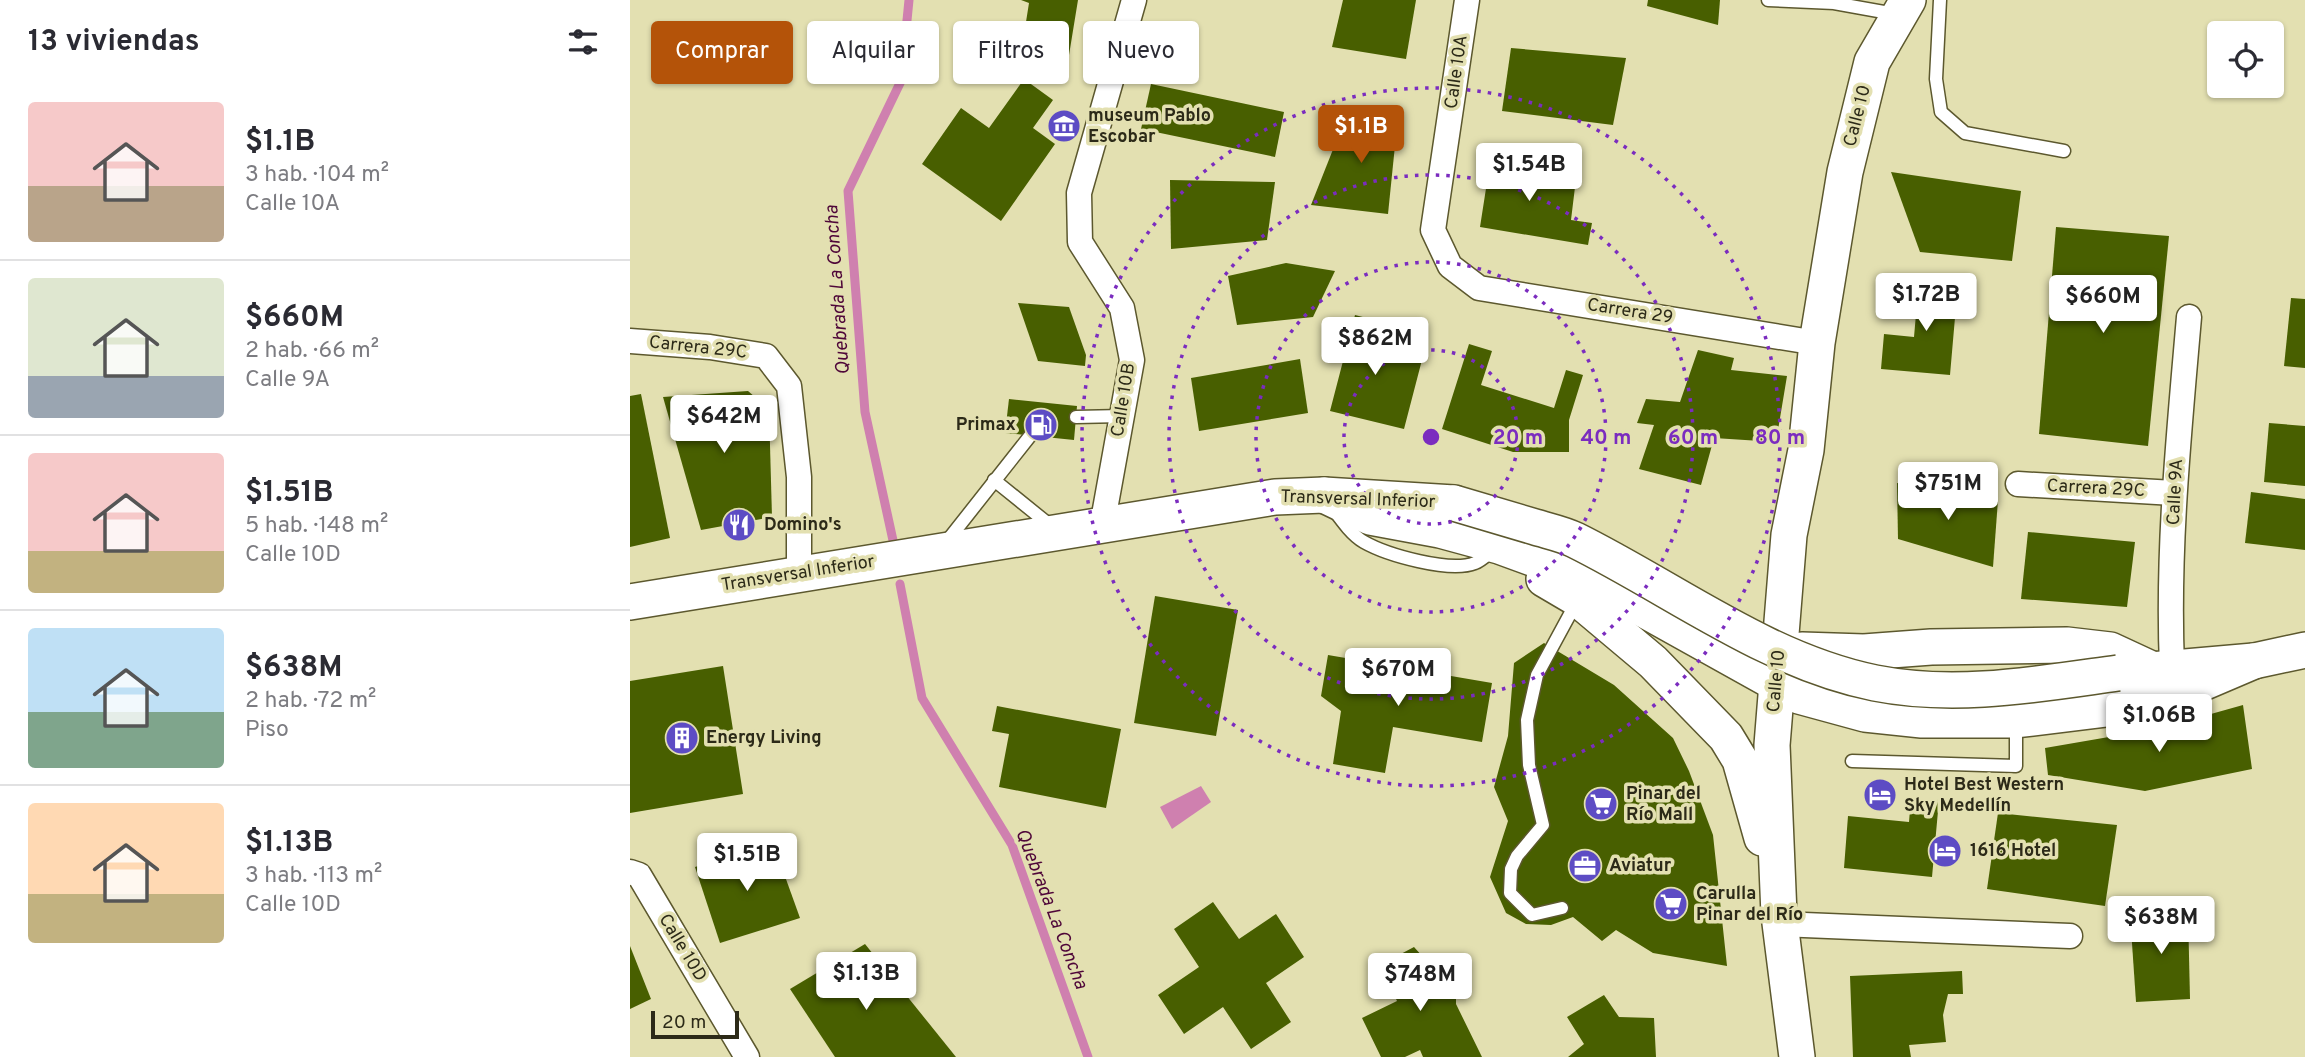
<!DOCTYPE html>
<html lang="es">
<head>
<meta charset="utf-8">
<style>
	:root { --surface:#fff; --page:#f7f7f7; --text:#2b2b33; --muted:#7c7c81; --line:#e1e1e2; --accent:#b45309 }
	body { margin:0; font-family:Overpass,sans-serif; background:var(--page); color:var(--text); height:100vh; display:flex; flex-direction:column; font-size:26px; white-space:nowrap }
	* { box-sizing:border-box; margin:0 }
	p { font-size:23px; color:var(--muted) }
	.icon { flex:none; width:38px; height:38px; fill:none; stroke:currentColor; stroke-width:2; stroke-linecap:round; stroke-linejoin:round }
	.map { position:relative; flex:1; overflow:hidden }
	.drawer { display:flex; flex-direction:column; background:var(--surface); width:630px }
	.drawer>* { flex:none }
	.top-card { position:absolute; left:21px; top:21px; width:665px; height:63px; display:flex; gap:14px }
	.buttons { position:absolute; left:1577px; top:21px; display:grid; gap:14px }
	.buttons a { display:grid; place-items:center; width:77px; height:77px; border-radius:7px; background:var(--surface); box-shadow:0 2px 5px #0004; font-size:35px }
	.scale { position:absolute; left:21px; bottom:18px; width:88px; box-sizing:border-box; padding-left:7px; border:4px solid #2c2a18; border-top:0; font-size:19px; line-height:24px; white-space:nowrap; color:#2c2a18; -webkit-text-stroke:5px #e3e0b1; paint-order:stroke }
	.price { position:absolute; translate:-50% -60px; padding:0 16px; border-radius:7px; background:#fff; color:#222; font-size:23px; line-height:46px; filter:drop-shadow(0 2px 4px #0008) }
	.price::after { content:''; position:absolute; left:50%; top:42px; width:21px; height:16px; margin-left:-10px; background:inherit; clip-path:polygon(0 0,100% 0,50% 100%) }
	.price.selected { background:var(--accent); color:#fff }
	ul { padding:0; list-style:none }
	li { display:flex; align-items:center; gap:21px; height:175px; padding:0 28px }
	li+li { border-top:2px solid var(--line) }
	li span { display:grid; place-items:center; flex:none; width:196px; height:140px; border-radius:7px; color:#555 }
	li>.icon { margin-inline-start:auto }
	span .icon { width:84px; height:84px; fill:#fffc; stroke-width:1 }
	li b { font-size:30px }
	h2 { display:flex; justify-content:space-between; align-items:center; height:84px; padding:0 28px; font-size:30px }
	.pill { padding:0 24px; border-radius:7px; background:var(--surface); box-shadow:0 2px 5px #0004; font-size:24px; line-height:63px }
	.pill.selected { background:var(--accent); color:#fff }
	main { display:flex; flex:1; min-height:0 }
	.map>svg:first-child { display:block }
	.water { fill:#cf80af }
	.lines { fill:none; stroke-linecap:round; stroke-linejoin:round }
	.stream { stroke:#cf80af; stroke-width:9 }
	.building { fill:#485f00 }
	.lane-casing { stroke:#5c582e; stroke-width:15 }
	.street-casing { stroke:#5c582e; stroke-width:27 }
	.secondary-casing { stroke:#5c582e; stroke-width:38 }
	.lane { stroke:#fff; stroke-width:12 }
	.street { stroke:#fff; stroke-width:24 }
	.secondary { stroke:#fff; stroke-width:35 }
	.secondary-bridge-casing { stroke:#5c582e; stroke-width:38; stroke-linecap:butt }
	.secondary-bridge { stroke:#fff; stroke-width:35 }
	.ring { fill:none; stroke:#7b2cbf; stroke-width:3.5; stroke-dasharray:3.5 7 }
	.labels { text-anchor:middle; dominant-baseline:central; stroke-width:7; stroke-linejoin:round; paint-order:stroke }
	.street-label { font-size:18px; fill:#2c2a18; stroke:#e3e0b1 }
	.poi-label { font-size:18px; font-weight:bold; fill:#2c2a18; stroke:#e3e0b1; text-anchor:start }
	.water-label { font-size:19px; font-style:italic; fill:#4f0739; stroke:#e3e0b1 }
	.centre { fill:#7b2cbf; stroke:#e3e0b1; stroke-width:3.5 }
	.ring-label { font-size:21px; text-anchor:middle; font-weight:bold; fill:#7b2cbf; stroke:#e3e0b1; stroke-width:7; stroke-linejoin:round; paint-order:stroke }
</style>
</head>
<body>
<main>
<section class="drawer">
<h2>13 viviendas<svg class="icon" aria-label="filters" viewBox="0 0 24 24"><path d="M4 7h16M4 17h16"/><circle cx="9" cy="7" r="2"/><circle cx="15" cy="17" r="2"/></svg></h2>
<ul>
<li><span style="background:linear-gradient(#f6c9c9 60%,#b9a48a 0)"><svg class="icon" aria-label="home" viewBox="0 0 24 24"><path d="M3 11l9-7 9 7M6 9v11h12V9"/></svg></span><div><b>$1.1B</b><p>3 hab. · 104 m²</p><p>Calle 10A</p></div></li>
<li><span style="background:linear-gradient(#dfe7d0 70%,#9aa5b1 0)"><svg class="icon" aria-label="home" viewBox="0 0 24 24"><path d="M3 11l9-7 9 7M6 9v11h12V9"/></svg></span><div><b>$660M</b><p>2 hab. · 66 m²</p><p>Calle 9A</p></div></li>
<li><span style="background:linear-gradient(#f6c9c9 70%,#c2b280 0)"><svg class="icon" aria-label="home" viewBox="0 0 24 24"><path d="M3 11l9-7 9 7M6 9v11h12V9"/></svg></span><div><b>$1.51B</b><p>5 hab. · 148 m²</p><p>Calle 10D</p></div></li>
<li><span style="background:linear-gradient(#bfe0f5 60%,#7fa58c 0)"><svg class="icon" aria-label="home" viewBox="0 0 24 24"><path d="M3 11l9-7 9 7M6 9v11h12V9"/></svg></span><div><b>$638M</b><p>2 hab. · 72 m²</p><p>Piso</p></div></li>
<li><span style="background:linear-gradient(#ffd9b3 65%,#c2b280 0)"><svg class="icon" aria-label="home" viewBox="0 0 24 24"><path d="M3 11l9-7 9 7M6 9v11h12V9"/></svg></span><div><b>$1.13B</b><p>3 hab. · 113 m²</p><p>Calle 10D</p></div></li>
</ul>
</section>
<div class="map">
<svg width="1675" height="1057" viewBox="0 0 1675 1057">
	<rect width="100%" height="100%" fill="#e3e0b1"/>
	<path class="water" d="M571,786L581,802L542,829L530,807Z"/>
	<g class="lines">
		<g class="stream">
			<path d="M264,545L235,412L218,191L271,81L279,0"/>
			<path d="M270,584L292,698L382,845L458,1057"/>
		</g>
	</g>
	<g class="building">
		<path d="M391,0H448L439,55L392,47L399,3Z"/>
		<path d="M713,0H786L776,59L702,47Z"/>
		<path d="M1018,0H1090L1088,25L1017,6Z"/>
		<path d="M881,48L996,58L983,125L872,111Z"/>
		<path d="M394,79L423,100L403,128L425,144L371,221L292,164L331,108L359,128Z"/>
		<path d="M521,84L654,112L645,157L511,129Z"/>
		<path d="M719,109L768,116L758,214L681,205Z"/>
		<path d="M862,150L901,157L897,179L945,187L941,220L962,223L958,245L850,227Z"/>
		<path d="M1261,172L1391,191L1382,261L1290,252Z"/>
		<path d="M540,180L645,182L637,240L541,249Z"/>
		<path d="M1426,227L1539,236L1518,446L1409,434Z"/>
		<path d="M656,263L705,271L683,317L607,325L598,276Z"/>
		<path d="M1289,280L1328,283L1320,375L1251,369L1254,334L1284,337Z"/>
		<path d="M1661,298L1675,299V368L1654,366Z"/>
		<path d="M388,303L439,307L456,355L455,366L408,361Z"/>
		<path d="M725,315L756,323L750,345L793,356L774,429L700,411Z"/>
		<path d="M839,344L862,351L851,385L924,408L936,370L953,375L939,420V452H883L812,429Z"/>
		<path d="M1068,350L1104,358L1101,370L1157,376L1146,442L1084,438L1071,485L1009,469L1024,425L1007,423L1016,399L1050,402Z"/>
		<path d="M670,359L678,413L569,431L561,378Z"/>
		<path d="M118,391L139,409L142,517L71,530L33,397Z"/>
		<path d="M11,394L40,538L0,547V396Z"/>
		<path d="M379,399L447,406L444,440L375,433Z"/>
		<path d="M1639,423L1675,426V486L1634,482Z"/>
		<path d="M1267,483L1368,500L1363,567L1268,539Z"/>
		<path d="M1621,492L1675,499V550L1615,543Z"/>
		<path d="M1398,532L1505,542L1497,607L1391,599Z"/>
		<path d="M525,596L608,610L586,736L504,723Z"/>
		<path d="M914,643L984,685L1043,738L1059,771L1083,835L1097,966L1023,953L986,930L972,941L943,917L921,925L896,924L876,913L860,877L878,821L864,787L878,736L884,663Z"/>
		<path d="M698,655L862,683L852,742L763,727L755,773L703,764L711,711L691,696Z"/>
		<path d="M93,666L113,794L0,813V681Z"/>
		<path d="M1613,705L1622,769L1515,791L1418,775L1415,748L1531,728Z"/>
		<path d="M367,706L491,729L476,808L369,787L379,734L362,731Z"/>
		<path d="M1281,797L1309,800L1302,877L1214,868L1218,816L1279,822Z"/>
		<path d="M1368,813L1487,825L1475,906L1357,889Z"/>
		<path d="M143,843L170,918L90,943L65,867Z"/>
		<path d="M583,902L609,939L646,914L674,957L636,983L661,1022L621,1049L593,1007L554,1034L528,995L569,967L544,929Z"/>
		<path d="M1558,913L1560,999L1506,1002L1500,914Z"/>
		<path d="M235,944L326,1057H205L160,989Z"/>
		<path d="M0,946L21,999L0,1009Z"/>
		<path d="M784,947L803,968L826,975V1004L852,1057H793L790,1050L775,1057H751L732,1018L767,1001L750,965Z"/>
		<path d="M1332,971L1333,994H1318L1313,1015L1316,1042L1279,1045L1281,1057H1223L1220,976Z"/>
		<path d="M974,995L989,1017L1024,1018L1026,1057H938L954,1044L937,1017Z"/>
	</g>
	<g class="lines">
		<defs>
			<g id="lane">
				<path d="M1138,0L1204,3L1265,14"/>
				<path d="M1310,0L1306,79L1311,112L1335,133L1434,151"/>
				<path d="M446,417L492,416"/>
				<path d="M364,480L421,526"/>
				<path d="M704,510C712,521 722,535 734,542C757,555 820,573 845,563C851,561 858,554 863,550"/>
				<path d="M314,545L400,436"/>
				<path d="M1222,761L1386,766V720"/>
				<path d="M932,908L902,915L880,893L881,869L887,856L913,825L899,765L897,720L907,675L946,603"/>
			</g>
			<g id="street">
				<path d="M837,0L803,230L820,266L849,288L1187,343"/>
				<path d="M0,341L80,347L136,356L159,386L169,477V573"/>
				<path d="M1388,484L1544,493"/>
				<path d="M472,526L502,360L492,308L450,242L449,193L504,0"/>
				<path d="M1542,667C1537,550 1549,433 1559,317"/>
				<path d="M0,872L9,875L117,1057"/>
				<path d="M1150,924L1440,936"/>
			</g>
			<g id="secondary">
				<path d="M694,495L740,517L810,530L869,546L957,578L1169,696L1235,714L1292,720H1386L1485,708L1556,690L1624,661"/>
				<path d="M914,579L948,599L1023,662L1096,737L1110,760L1132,838"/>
				<path d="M0,602L645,497L694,495L824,503"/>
				<path d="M1172,650L1234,652L1301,647L1437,645L1480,650L1521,669"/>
				<path d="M1498,672L1624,661L1675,650"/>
				<path d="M1167,1057L1149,915L1142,745L1159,535L1176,450L1187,343L1215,172L1242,62L1278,0"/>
			</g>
		</defs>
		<use href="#lane" class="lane-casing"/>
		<use href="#street" class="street-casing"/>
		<use href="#secondary" class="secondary-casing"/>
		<use href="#lane" class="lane"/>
		<use href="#street" class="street"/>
		<use href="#secondary" class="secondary"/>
		<defs>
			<path id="secondary-bridge" d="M824,503C851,511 878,519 905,527C918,531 933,534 945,540C1044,589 1136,661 1245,683C1326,699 1408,684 1488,673"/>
		</defs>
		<use href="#secondary-bridge" class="secondary-bridge-casing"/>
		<use href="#secondary-bridge" class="secondary-bridge"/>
	</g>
	<g class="ring">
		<circle cx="801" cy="437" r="87"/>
		<circle cx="801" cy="437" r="175"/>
		<circle cx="801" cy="437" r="262"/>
		<circle cx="801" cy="437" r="349"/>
	</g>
	<defs>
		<symbol id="museum-disc" viewBox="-11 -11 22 22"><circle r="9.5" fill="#5d4cc4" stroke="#e3e0b1"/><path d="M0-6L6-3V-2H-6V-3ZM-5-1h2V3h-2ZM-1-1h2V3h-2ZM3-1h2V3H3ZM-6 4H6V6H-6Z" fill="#fff"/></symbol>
		<symbol id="fuel-disc" viewBox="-11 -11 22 22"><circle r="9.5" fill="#5d4cc4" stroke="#e3e0b1"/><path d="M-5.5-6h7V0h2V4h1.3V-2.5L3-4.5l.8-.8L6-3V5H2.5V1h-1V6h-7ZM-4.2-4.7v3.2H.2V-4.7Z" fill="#fff"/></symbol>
		<symbol id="restaurant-disc" viewBox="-11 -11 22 22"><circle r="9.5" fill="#5d4cc4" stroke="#e3e0b1"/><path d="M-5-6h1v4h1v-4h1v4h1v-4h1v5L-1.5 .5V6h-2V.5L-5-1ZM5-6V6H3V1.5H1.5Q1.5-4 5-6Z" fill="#fff"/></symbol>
		<symbol id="building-disc" viewBox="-11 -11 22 22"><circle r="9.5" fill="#5d4cc4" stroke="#e3e0b1"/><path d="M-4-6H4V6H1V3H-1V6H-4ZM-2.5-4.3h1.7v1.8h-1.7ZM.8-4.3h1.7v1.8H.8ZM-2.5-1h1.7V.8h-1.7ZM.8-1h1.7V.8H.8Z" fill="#fff"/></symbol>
		<symbol id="hotel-disc" viewBox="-11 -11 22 22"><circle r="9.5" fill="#5d4cc4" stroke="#e3e0b1"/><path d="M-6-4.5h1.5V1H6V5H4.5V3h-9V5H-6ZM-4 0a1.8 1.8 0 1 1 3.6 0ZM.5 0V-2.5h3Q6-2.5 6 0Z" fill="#fff"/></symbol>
		<symbol id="supermarket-disc" viewBox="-11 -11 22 22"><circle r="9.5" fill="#5d4cc4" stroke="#e3e0b1"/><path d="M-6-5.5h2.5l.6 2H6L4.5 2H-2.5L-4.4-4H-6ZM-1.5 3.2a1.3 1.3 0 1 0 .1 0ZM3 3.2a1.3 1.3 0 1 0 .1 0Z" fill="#fff"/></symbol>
		<symbol id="office-disc" viewBox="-11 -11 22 22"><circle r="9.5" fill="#5d4cc4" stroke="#e3e0b1"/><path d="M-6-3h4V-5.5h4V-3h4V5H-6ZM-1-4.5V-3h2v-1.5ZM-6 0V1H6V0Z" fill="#fff"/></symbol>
	</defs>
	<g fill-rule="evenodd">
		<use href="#museum-disc" x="415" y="107" width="38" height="38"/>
		<use href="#fuel-disc" x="392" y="406" width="38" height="38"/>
		<use href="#restaurant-disc" x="90" y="506" width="38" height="38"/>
		<use href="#building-disc" x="33" y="719" width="38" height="38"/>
		<use href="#hotel-disc" x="1231" y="776" width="38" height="38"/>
		<use href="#supermarket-disc" x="952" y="785" width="38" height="38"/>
		<use href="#hotel-disc" x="1296" y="832" width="38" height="38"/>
		<use href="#office-disc" x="936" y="847" width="38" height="38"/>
		<use href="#supermarket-disc" x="1022" y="885" width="38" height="38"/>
	</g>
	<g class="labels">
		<g class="street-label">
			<text transform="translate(827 72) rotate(-82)">Calle 10A</text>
			<text transform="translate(1228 116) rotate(-76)">Calle 10</text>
			<text transform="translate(1000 312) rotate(9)">Carrera 29</text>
			<text transform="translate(68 348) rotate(6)">Carrera 29C</text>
			<text transform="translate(494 400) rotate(-81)">Calle 10B</text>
			<text transform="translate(1466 489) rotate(3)">Carrera 29C</text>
			<text transform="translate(1546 492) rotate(-87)">Calle 9A</text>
			<text transform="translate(728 500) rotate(2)">Transversal Inferior</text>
			<text transform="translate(168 574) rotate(-9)">Transversal Inferior</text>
			<text transform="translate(1147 681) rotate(-85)">Calle 10</text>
			<text transform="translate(52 948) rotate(59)">Calle 10D</text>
		</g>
		<g class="poi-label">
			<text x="458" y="116">museum Pablo<tspan x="458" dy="21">Escobar</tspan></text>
			<text x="386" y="425" text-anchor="end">Primax</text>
			<text x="134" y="525">Domino's</text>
			<text x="76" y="738">Energy Living</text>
			<text x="1274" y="785">Hotel Best Western<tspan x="1274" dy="21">Sky Medellín</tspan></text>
			<text x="996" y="794">Pinar del<tspan x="996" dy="21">Río Mall</tspan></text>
			<text x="1340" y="851">1616 Hotel</text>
			<text x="979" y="866">Aviatur</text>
			<text x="1066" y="894">Carulla<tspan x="1066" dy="21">Pinar del Río</tspan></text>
		</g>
		<g class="water-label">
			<text transform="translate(208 290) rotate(-94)">Quebrada La Concha</text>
			<text transform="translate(421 909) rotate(69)">Quebrada La Concha</text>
		</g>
	</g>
	<circle cx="801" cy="437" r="10" class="centre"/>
	<g class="ring-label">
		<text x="888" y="444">20 m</text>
		<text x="976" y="444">40 m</text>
		<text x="1063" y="444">60 m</text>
		<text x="1150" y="444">80 m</text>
	</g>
</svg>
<div class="buttons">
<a><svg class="icon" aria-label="locate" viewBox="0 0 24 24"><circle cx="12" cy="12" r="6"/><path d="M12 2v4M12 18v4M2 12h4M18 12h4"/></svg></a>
</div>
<div class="scale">20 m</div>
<b class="price selected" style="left:731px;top:165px">$1.1B</b>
<b class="price" style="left:899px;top:203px">$1.54B</b>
<b class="price" style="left:1296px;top:333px">$1.72B</b>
<b class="price" style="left:1473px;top:335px">$660M</b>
<b class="price" style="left:745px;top:377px">$862M</b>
<b class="price" style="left:94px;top:455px">$642M</b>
<b class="price" style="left:1318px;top:522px">$751M</b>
<b class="price" style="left:768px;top:708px">$670M</b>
<b class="price" style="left:1529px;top:754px">$1.06B</b>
<b class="price" style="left:117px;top:893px">$1.51B</b>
<b class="price" style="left:1531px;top:956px">$638M</b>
<b class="price" style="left:236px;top:1012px">$1.13B</b>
<b class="price" style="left:790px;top:1013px">$748M</b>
<div class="top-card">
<a class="pill selected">Comprar</a>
<a class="pill">Alquilar</a>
<a class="pill">Filtros</a>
<a class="pill">Nuevo</a>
</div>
</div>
</main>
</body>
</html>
